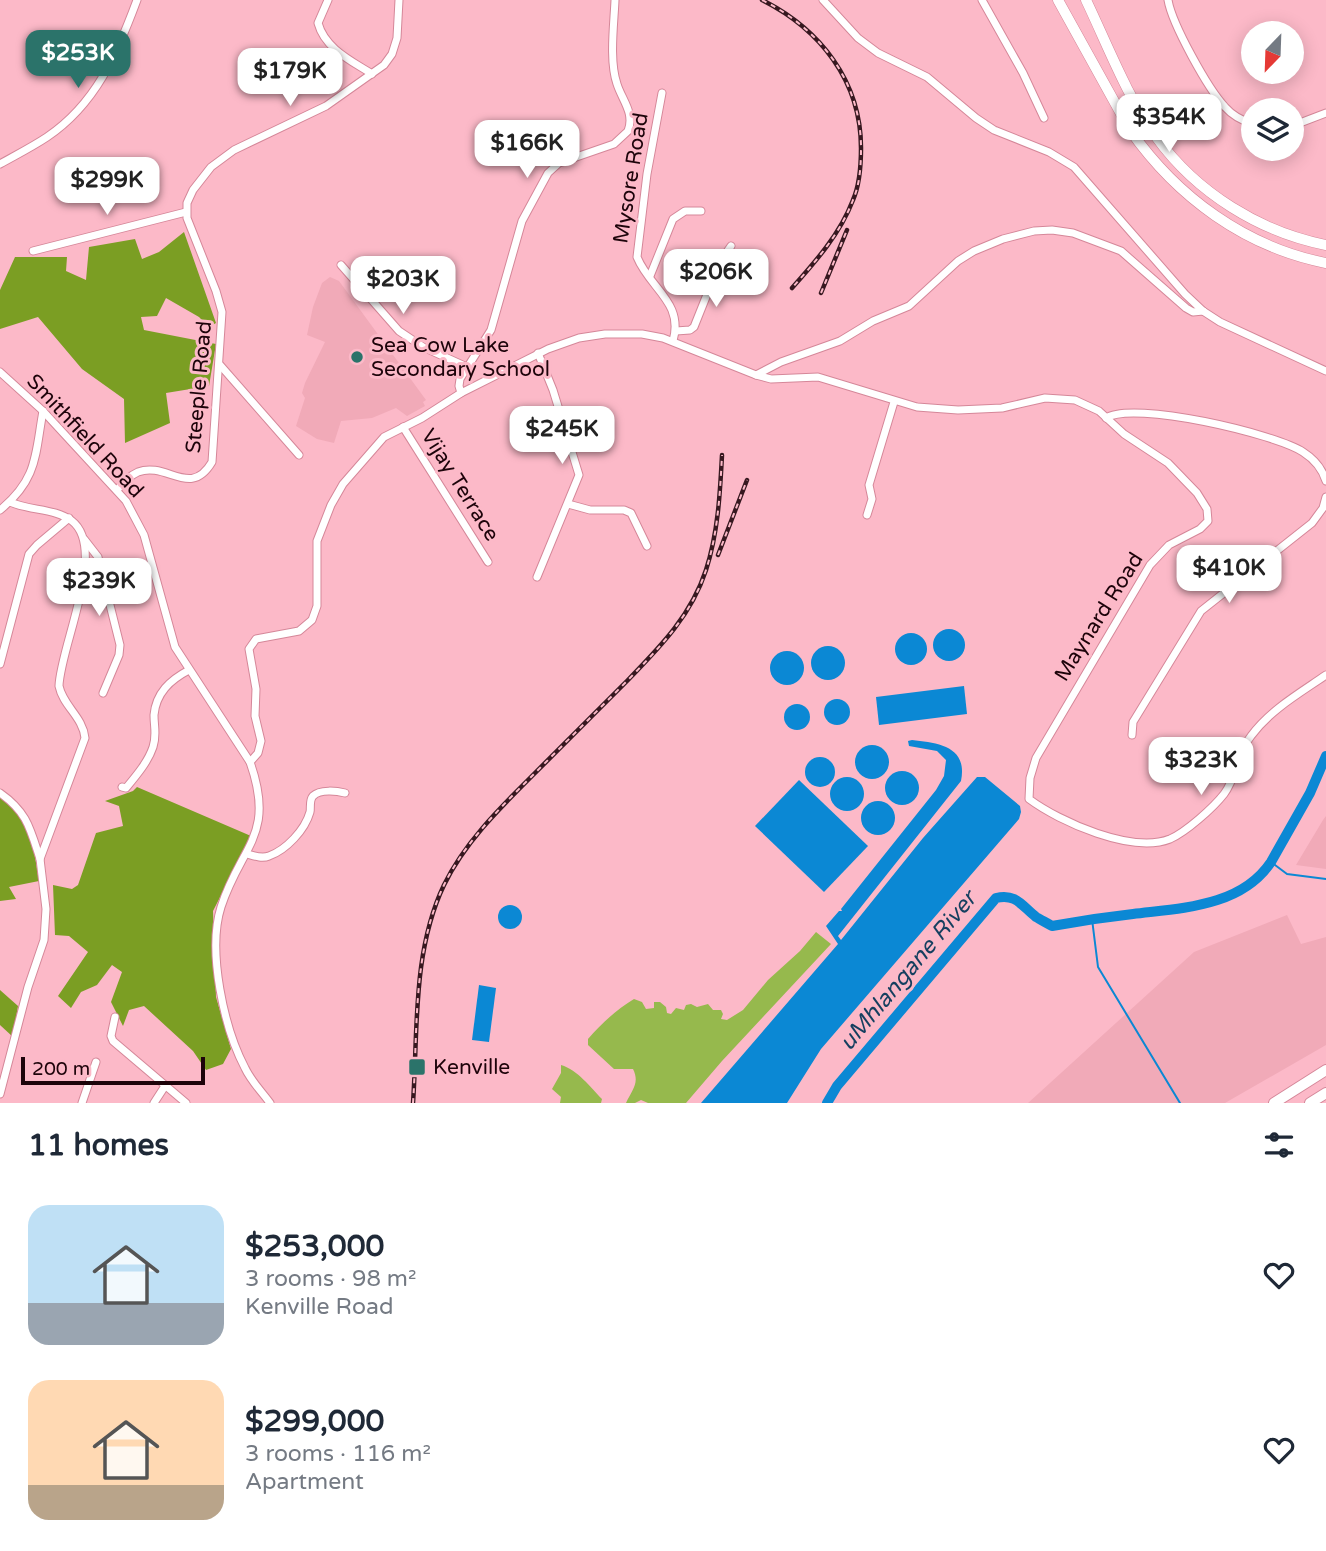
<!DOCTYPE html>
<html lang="en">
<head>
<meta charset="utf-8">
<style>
	:root { --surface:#fff; --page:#f6f6f7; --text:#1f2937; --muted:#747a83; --accent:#2b736a }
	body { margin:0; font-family:"Varela Round",sans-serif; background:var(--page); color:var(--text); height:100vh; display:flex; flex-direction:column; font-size:26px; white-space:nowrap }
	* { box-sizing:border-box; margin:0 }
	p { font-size:23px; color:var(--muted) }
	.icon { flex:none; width:38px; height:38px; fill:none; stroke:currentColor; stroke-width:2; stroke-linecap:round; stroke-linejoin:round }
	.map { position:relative; height:1103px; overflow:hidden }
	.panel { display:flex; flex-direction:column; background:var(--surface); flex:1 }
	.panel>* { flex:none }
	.needle { width:46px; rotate:203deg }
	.fabs { position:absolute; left:1241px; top:21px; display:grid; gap:14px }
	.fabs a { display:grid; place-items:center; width:63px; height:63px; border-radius:50%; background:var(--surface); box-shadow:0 4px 18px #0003; font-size:35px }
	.scale { position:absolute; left:21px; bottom:18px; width:184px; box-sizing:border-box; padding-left:7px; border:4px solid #1d030a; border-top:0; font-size:19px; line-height:24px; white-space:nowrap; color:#1d030a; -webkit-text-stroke:5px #fcb9c8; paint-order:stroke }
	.price { position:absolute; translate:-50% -60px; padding:0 16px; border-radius:14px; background:#fff; color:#222; font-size:23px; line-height:46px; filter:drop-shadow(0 2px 4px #0008) }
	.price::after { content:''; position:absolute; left:50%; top:42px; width:21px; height:16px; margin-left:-10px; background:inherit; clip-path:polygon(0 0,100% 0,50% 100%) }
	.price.selected { background:var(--accent); color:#fff }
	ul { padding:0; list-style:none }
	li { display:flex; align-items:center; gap:21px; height:175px; padding:0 28px }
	li span { display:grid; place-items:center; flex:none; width:196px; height:140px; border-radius:21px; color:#555 }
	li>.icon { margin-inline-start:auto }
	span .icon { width:84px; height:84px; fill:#fffc; stroke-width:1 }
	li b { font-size:30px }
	h2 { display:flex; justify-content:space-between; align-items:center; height:84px; padding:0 28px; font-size:30px }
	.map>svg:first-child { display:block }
	.built { fill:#f1aab8 }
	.green { fill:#96b94d }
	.forest { fill:#7b9e23 }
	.water { fill:#0b88d4 }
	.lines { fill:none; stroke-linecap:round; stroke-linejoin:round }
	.stream { stroke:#0b88d4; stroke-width:2 }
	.river { stroke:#0b88d4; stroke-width:10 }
	.minor-casing { stroke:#d58799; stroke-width:9 }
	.major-casing { stroke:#d58799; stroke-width:11 }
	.highway-casing { stroke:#d58799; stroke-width:12 }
	.minor { stroke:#fff; stroke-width:7 }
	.major { stroke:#fff; stroke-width:10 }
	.highway { stroke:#fff; stroke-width:10 }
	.rail-casing { stroke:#371820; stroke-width:4.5 }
	.rail { stroke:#fcb9c8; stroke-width:2; stroke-dasharray:5; stroke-linecap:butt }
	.poi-dot { fill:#2b736a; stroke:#fcb9c8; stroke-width:2.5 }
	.labels { text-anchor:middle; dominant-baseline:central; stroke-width:6; stroke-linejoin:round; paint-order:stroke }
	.street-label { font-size:21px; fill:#1d030a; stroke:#fcb9c8 }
	.poi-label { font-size:21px; fill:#1d030a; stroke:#fcb9c8; text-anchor:start }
	.water-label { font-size:23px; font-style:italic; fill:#153f5f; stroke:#fcb9c8 }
</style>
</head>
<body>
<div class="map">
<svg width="1326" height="1103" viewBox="0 0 1326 1103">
	<rect width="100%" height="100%" fill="#fcb9c8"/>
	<g class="built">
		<path d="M330,277L339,281L426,400L423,402L425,406L407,416L396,408L372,418L341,421L334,443L317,439L296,426L305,398L302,393L305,383L325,342L307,335L313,307L322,283Z"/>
		<path d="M1326,816V869L1296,865L1323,820Z"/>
		<path d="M1287,915L1301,944L1326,937V1045L1225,1103H1028L1194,952Z"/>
	</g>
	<g class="green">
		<path d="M816,932L831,944L722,1061L686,1103H648L641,1100L635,1103H626C632,1090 640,1083 633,1069H614L588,1045V1039C601,1024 617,1009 634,999L642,1002L646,1009L654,1008V1002H660L666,1007L667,1013L671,1014L676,1008L684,1010L686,1005L691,1004L697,1007L708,1004L713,1010H721L723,1014L721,1019L727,1020L743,1010L768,980L800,951Z"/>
		<path d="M561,1065C578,1070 590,1087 602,1099L601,1103H560L561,1097L552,1089L561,1073Z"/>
	</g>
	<g class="forest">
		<path d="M184,232L216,323L209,327L199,317L166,298L157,316L141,317L144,330L216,344L209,386L166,393L170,423L125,443L124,399L82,369L38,317L0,329V290L15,257H67L66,271L86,280L89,247L135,239L142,259L159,252Z"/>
		<path d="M137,787L251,836L213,911L216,997L231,1049L223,1064L206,1070L193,1051L144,1006L129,1010L123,1026L111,1002L122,972L112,965L97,985L81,992L71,1008L58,996L88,952L69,936L55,935L53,885L72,889L78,885L96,833L123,826L119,806L105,801L133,791Z"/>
		<path d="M0,797C32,821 33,844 39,881L9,887L16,899L0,901Z"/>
		<path d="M0,990L18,1006L13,1037L0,1025Z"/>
	</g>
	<g class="water">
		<circle cx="949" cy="645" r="16"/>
		<circle cx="911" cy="649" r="16"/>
		<circle cx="828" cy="663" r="17"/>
		<circle cx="787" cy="668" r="17"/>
		<path d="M964,686L967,714L879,725L876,697Z"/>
		<circle cx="837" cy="712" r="13"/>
		<circle cx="797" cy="717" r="13"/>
		<path d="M912,740C938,743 968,746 961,781L838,936L841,940L923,838L977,777H985L1020,806L1021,812L1019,819L821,1049L787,1103H701L838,944L826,926L839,911H842L841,909L936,790L944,776L946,760L937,751L909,746L908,741Z"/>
		<circle cx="872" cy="762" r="17"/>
		<circle cx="820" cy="772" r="15"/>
		<circle cx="902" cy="788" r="17"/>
		<circle cx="847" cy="794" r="17"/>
		<path d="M799,780L868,846L824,892L755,826Z"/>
		<circle cx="878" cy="818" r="17"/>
		<circle cx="510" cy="917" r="12"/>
		<path d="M479,985L496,988L489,1042L472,1040Z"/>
	</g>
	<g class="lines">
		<g class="stream">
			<path d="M1271,862L1287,874L1326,879"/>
			<path d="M1092,919L1098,967L1180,1103"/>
		</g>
		<path class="river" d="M827,1103L837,1086L996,898C1016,893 1022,906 1036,917C1041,920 1047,923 1052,926C1079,921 1106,917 1133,914C1181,908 1241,907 1271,862L1310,793L1326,756"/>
		<defs>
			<g id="minor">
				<path d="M328,0L318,23C325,49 352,61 372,74"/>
				<path d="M823,0L858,38L878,53L927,77L976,118L994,130L1049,152L1074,167L1185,294L1203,311L1220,322L1326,371"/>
				<path d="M982,0L1023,73L1044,118"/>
				<path d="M1168,0C1172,24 1208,89 1225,107C1232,115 1243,121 1253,124"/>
				<path d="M662,93L647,174L637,257C650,289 684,302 673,341"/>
				<path d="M1292,126L1326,113"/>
				<path d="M0,164C16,155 32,147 47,137C96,104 117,54 137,0"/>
				<path d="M33,251L186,212"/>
				<path d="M341,265L399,331L423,347L467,367"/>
				<path d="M650,276L673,219L685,211H701"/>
				<path d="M676,331L690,330L694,327L720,262L731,246"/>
				<path d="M220,365L299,455"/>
				<path d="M0,372L43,411L126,501L144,535L175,647L250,762C276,836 241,845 221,907C207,951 224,1028 245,1068C251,1081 262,1092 270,1103"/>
				<path d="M756,375L771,379L818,377L917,407L958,410L1002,408L1045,398L1075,400L1099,411L1124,434L1168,463L1197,493L1207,509L1208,521L1200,529L1169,545L1150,565L1036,758L1030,778L1029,799C1060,822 1132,854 1170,839C1186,832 1213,808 1224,794C1237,777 1237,753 1251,736C1270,710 1300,693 1326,675"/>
				<path d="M461,393L459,386L460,379L491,330L522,221L548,173L559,163L614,144L628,131C635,113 622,100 617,84C609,61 614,24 615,0"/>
				<path d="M1106,418C1133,400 1276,434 1303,452C1314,459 1322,468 1326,481"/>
				<path d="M403,427L488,562"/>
				<path d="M117,490C123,483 129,476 138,472C167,461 190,499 212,462L222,312L216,291L187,218V203L193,190L211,167L234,150L326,106L384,65L392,54L397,38L399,0"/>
				<path d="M568,504L590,510H624L631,513L647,546"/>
				<path d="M0,510C38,479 35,455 43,411"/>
				<path d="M867,515L872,499L869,485L894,402"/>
				<path d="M84,539L98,557L120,645L119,655L103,693"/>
				<path d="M537,577L579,475L553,390L538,353"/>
				<path d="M0,664L29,554L37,545L69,518"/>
				<path d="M1132,735L1133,722L1201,611L1312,523L1323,508L1326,497"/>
				<path d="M250,762L258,753L261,741L255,716L256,689L249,649L256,639L299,631L312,620L317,606V541L331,505L343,484L384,437L422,418L461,393L548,349L579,338L605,334H642L663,338L756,375L781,362L840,341L873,321L909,306L958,261L974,251L1003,239L1034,231L1052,230L1073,233L1121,251L1186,308L1193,312L1203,311"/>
				<path d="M122,787L126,788C136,776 148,762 153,747C157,735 154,727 154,715C156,693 170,680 189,670"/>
				<path d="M0,793C27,812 30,828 40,859"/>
				<path d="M247,854C254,856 262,859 269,856C286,850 305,830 310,812C311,808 309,800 313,796C320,789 337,791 345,793"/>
				<path d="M115,1017L111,1036L113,1041L186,1103"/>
				<path d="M0,1094L28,987L44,940L46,909L40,859L85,738C83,717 63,706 59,686C60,647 108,549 72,521C55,508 30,511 10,502"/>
				<path d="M82,1103L96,1062"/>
				<path d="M154,1103L165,1086"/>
			</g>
			<g id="major">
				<path d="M1058,0L1130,130C1177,197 1245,247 1326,263"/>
				<path d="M1086,0C1108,46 1127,97 1157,138C1197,193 1260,232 1326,245"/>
			</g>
			<g id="highway">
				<path d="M1274,1103L1326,1070"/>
				<path d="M1310,1103L1326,1093"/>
			</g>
		</defs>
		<use href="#minor" class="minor-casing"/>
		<use href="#major" class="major-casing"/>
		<use href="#highway" class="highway-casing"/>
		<use href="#minor" class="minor"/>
		<use href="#major" class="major"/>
		<use href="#highway" class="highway"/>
		<defs>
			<g id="rail">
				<path d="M762,0C820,29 861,81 861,148C861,165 860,184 853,200C840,234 816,261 792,288"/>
				<path d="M821,293L847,230"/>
				<path d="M718,555L747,480"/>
				<path d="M413,1103C418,1031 412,952 444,885C465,842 500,808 534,774C565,743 596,712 627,681C660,647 691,616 706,570C718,533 720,494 722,455"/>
			</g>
		</defs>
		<use href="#rail" class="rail-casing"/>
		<use href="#rail" class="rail"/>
	</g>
	<g class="poi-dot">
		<circle cx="357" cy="357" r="7"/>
		<rect x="408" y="1058" width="18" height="18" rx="3.5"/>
	</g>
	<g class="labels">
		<g class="street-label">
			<text transform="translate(631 178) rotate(-81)">Mysore Road</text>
			<text transform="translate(199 387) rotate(-85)">Steeple Road</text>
			<text transform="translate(85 436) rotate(47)">Smithfield Road</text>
			<text transform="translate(460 485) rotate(58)">Vijay Terrace</text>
			<text transform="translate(1099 617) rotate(-58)">Maynard Road</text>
		</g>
		<g class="poi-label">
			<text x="371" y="345">Sea Cow Lake<tspan x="371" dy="24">Secondary School</tspan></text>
			<text x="433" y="1067">Kenville</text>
		</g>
		<g class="water-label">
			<text transform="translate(908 971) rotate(-50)">uMhlangane River</text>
		</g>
	</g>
</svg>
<div class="fabs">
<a><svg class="needle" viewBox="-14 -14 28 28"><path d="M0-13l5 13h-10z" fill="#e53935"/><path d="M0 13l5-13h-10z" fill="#747a83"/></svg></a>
<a><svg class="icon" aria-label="layers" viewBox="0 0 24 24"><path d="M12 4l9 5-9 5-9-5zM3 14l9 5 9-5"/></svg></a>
</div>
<div class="scale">200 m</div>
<b class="price selected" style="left:78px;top:90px">$253K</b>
<b class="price" style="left:290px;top:108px">$179K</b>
<b class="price" style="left:1169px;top:154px">$354K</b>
<b class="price" style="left:527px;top:180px">$166K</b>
<b class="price" style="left:107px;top:217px">$299K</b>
<b class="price" style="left:716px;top:309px">$206K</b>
<b class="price" style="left:403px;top:316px">$203K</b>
<b class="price" style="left:562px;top:466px">$245K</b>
<b class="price" style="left:1229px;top:605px">$410K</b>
<b class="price" style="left:99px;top:618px">$239K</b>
<b class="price" style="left:1201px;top:797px">$323K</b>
</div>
<section class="panel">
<h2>11 homes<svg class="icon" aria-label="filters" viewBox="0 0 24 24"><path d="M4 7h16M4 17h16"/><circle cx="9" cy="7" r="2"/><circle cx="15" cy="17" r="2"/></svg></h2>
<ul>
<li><span style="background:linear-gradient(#bfe0f5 70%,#9aa5b1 0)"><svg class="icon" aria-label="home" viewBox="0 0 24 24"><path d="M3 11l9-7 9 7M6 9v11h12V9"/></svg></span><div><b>$253,000</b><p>3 rooms · 98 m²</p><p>Kenville Road</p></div><svg class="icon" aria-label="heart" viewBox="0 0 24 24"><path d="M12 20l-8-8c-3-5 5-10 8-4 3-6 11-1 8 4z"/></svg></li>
<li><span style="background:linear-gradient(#ffd9b3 75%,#b9a48a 0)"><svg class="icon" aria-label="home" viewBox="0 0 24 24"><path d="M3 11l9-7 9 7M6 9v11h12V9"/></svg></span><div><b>$299,000</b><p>3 rooms · 116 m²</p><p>Apartment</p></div><svg class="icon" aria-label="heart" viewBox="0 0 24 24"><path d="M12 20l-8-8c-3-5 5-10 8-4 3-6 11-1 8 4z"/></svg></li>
</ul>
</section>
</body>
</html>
